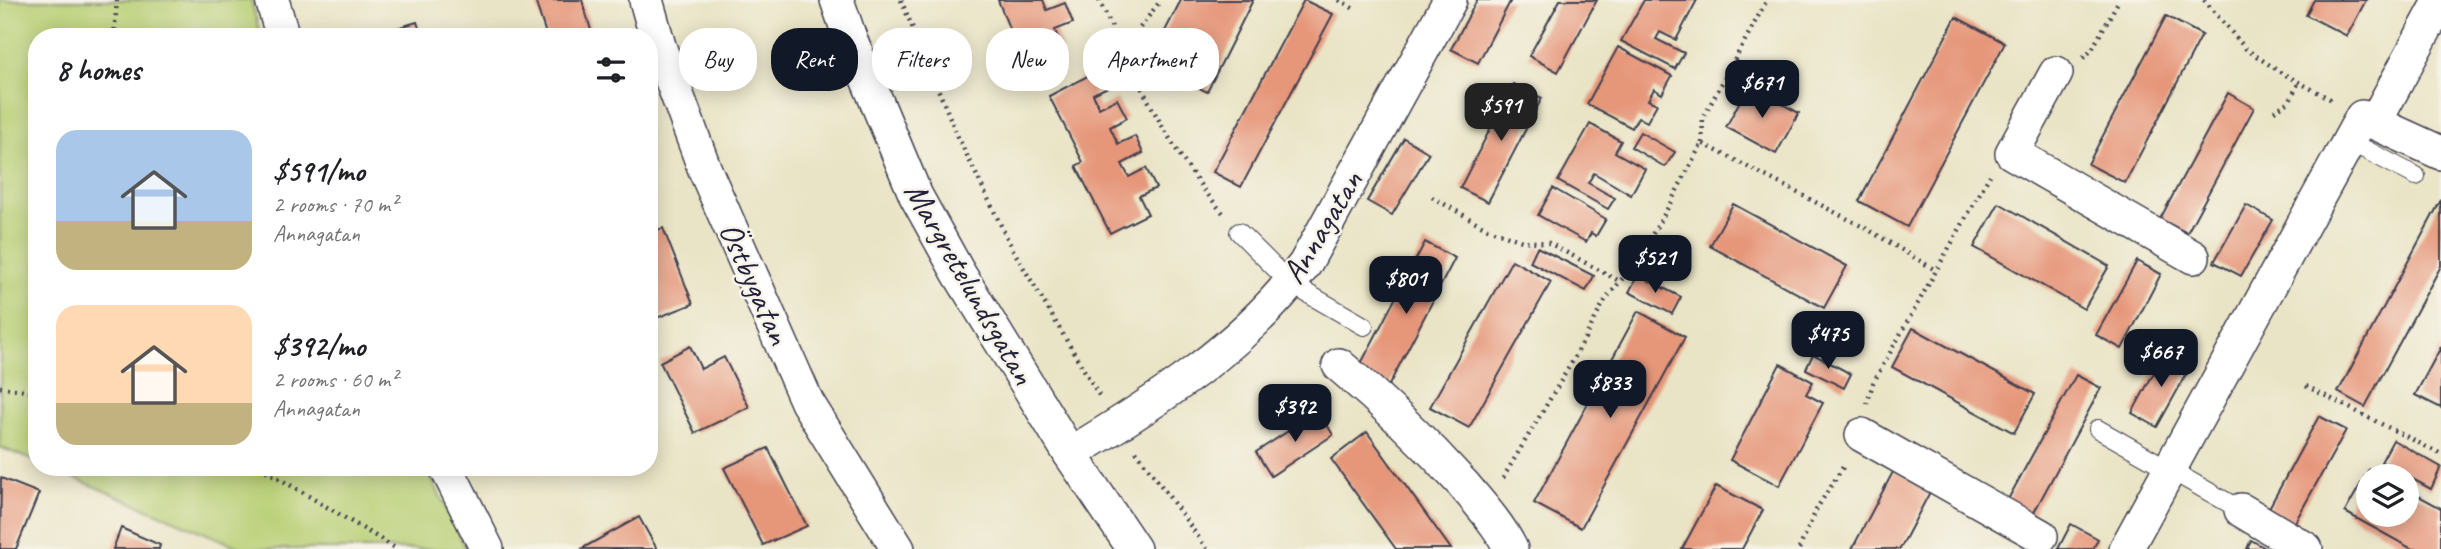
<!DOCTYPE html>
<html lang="en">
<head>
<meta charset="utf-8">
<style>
	:root { --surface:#fff; --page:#f2f2f2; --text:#202124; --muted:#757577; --accent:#111827 }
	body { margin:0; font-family:Caveat,sans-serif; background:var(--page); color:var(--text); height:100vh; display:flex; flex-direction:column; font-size:26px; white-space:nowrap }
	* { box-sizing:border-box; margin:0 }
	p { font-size:23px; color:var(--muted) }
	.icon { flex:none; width:38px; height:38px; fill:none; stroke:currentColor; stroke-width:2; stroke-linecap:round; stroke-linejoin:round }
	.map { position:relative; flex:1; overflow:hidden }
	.details { position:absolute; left:28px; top:28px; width:630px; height:448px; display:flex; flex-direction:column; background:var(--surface); border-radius:28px; box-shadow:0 4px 18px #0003 }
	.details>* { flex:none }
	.guide { position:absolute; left:679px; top:28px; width:665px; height:63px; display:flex; gap:14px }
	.buttons { position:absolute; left:2356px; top:464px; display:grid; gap:14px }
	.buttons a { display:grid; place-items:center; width:63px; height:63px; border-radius:50%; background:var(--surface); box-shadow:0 4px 18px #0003; font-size:35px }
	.price { position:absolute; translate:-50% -60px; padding:0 16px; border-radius:14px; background:var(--accent); color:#fff; font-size:23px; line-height:46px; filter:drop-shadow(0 2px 4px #0008) }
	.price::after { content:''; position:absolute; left:50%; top:42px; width:21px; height:16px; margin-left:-10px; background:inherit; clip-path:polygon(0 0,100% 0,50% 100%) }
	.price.selected { background:#222; color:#fff }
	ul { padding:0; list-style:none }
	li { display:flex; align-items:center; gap:21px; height:175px; padding:0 28px }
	li span { display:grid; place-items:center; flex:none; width:196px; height:140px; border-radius:21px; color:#555 }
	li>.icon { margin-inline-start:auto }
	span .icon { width:84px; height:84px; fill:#fffc; stroke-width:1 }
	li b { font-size:30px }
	h2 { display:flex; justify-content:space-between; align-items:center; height:84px; padding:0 28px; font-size:30px }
	.pill { padding:0 24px; border-radius:28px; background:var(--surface); box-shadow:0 4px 18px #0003; font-size:24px; line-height:63px }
	.pill.selected { background:var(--accent); color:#fff }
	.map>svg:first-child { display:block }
	.green { fill:#b8cf73; stroke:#6d7857; stroke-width:2 }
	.building { fill:#e69679 }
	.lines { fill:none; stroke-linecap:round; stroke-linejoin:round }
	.lane-casing { stroke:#403f50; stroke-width:20 }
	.street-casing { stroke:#403f50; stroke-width:36 }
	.path { stroke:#403f50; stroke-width:4.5; stroke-dasharray:2 5; stroke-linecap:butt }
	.lane { stroke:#fff; stroke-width:18 }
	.street { stroke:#fff; stroke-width:33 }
	.labels { text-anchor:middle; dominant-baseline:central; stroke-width:5; stroke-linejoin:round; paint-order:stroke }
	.street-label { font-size:33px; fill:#22223b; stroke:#f7f3e8 }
</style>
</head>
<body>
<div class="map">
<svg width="2441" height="549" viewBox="0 0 2441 549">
	<rect width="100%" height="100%" fill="#f7f3e8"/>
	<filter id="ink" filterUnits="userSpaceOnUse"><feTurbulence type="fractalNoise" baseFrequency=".0143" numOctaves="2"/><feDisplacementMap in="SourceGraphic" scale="14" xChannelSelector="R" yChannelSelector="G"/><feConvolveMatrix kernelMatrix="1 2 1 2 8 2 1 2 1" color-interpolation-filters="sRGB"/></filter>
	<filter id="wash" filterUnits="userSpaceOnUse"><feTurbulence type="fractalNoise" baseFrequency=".00686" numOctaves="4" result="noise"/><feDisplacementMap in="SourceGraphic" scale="28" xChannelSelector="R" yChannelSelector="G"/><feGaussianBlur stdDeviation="1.57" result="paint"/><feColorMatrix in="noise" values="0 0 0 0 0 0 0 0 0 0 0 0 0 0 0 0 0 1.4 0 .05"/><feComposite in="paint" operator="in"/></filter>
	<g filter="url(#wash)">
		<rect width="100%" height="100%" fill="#e9e4c5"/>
		<g class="green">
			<path d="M0,0H251L261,37H37V462L0,447Z"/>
			<path d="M48,467H426L466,549H243Z"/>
		</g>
		<g id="blocks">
			<g class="building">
				<path d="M535,0H582L593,37H547Z"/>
				<path d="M998,0H1043L1047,10L1065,3L1073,23L1055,30L1062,48L1023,64Z"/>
				<path d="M1181,0H1253L1207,92L1149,62Z"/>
				<path d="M1304,0L1333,14L1241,187L1213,172Z"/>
				<path d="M1477,0H1511L1478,63L1451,49Z"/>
				<path d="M1560,0H1597L1558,72L1529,56Z"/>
				<path d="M1644,0H1697L1676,40L1660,32L1656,39L1684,53L1675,69L1621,41Z"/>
				<path d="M2314,0H2366L2347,36L2306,15Z"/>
				<path d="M2166,16L2202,35L2125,183L2088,164Z"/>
				<path d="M1956,17L2005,43L1907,227L1859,201Z"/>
				<path d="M417,22L422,37H369V36Z"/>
				<path d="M1618,47L1672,76L1662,94L1654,89L1648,100L1657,104L1647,122L1638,117L1632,128L1587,104Z"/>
				<path d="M1105,67L1114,84L1093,94L1099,108L1117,99L1127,118L1110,127L1118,144L1135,136L1143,153L1122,164L1129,177L1146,168L1156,188L1139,196L1148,214L1110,233L1076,166L1083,162L1049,96Z"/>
				<path d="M1513,84L1542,98L1488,202L1460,188Z"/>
				<path d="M1748,86L1799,113L1776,154L1726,127Z"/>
				<path d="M2228,93L2254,108L2187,233L2160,219Z"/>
				<path d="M1590,124L1621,141L1615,152L1645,169L1631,195L1594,173L1588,183L1615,198L1608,209L1558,181Z"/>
				<path d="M1640,132L1675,152L1665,167L1631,147Z"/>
				<path d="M1404,138L1429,153L1392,215L1367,201Z"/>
				<path d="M1553,188L1606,219L1596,236L1591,233L1586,242L1538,215Z"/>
				<path d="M2441,200V266L2365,407L2338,392Z"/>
				<path d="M1999,203L2109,266L2084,309L1974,247Z"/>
				<path d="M1733,204L1847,266L1824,308L1710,246Z"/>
				<path d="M2246,205L2273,220L2241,276L2214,262Z"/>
				<path d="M663,228L693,304L654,319L649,306V233Z"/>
				<path d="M1425,242L1455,258L1387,389L1356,373Z"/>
				<path d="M1537,247L1594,276L1586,291L1530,262Z"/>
				<path d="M1512,260L1551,282L1469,428L1430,407Z"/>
				<path d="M2137,261L2161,274L2122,349L2096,335Z"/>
				<path d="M1638,275L1681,297L1672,314L1629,292Z"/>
				<path d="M1638,311L1685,337L1581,528L1534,503Z"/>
				<path d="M1913,328L2035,394L2014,433L1892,367Z"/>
				<path d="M690,346L701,369L724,357L749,407L695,433L660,362Z"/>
				<path d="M2441,347V408L2415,395Z"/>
				<path d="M2165,352L2191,366L2157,427L2132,413Z"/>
				<path d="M1813,354L1851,374L1844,388L1806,369Z"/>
				<path d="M1780,364L1813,382L1806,394L1823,403L1779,486L1730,460Z"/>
				<path d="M2076,375L2101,388L2032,516L2006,503Z"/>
				<path d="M1319,411L1333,435L1271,476L1256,452Z"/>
				<path d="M2319,416L2346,430L2289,533L2263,519Z"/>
				<path d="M1367,432L1451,549H1396L1331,459Z"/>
				<path d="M2393,440L2441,467L2431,489L2381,462Z"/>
				<path d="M768,448L807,526L763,545L724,468Z"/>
				<path d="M2369,469L2382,476H2368V514H2406V489L2441,508V549H2412L2345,512Z"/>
				<path d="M1894,470L1931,490L1900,549H1852Z"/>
				<path d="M1,478L39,493L16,549H0Z"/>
				<path d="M1716,486L1763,510L1742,549H1682Z"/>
				<path d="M639,517L657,549H581Z"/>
				<path d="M2071,524L2098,539L2093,549H2058Z"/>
				<path d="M121,528L160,545L159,549H113Z"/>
				<path d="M2251,540L2267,549H2247Z"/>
			</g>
		</g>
	</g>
	<g filter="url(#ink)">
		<use href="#blocks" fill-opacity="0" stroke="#403f50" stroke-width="2"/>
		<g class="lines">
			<defs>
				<g id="lane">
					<path d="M2347,140L2416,176"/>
					<path d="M1239,232L1291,284L1364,326"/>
					<path d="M2098,429L2241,510"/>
				</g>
				<g id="street">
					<path d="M272,0L283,37"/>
					<path d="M646,0L659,46L705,170L807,402L898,549"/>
					<path d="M837,0L850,38L916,196L958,272L1070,454L1134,549"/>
					<path d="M2056,73L2012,153L2193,257"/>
					<path d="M2375,122L2441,0"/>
					<path d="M1339,365C1383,402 1424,441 1463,484C1480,504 1499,525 1511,549"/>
					<path d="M1862,435L2041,536"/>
					<path d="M1070,454C1156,402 1245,346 1305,264L1450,0"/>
					<path d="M446,467L487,549"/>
					<path d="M2241,510L2306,549"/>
					<path d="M2126,549L2362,117L2441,153"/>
				</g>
			</defs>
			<use href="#lane" class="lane-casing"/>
			<use href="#street" class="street-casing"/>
			<g class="path">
				<path d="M901,0L958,137L1012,248L1100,397"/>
				<path d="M1099,0C1134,74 1169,151 1223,213"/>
				<path d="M1339,0L1356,10"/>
				<path d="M2204,0L2246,49L2280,72L2334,101"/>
				<path d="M114,37L117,0"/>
				<path d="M1123,50L1161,0"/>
				<path d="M2083,58L2091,51L2119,0"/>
				<path d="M2274,111L2289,102L2299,82"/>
				<path d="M1702,143L1703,118L1767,0"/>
				<path d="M1432,197L1488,229L1522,241L1549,243L1621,282"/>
				<path d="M2306,386L2441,454"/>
				<path d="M0,387L37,392"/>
				<path d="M1867,404L1873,383L1990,175"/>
				<path d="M1136,451L1207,549"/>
				<path d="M260,467L397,549"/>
				<path d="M1503,478L1575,357L1605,300L1636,262L1665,213L1702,143L1867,229L1937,271"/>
				<path d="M1799,549L1817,508L1845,464"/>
			</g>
			<use href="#lane" class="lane"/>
			<use href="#street" class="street"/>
		</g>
	</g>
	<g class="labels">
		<g class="street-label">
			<text transform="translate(1322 227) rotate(-59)">Annagatan</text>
			<text transform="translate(755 283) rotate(66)">Östbygatan</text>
			<text transform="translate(970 283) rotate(60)">Margretelundsgatan</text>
		</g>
	</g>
</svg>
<div class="buttons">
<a><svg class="icon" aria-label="layers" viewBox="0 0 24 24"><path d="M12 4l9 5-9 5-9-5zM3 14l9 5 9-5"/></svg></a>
</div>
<b class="price" style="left:1762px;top:120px">$671</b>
<b class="price selected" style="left:1501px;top:143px">$591</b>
<b class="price" style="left:1655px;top:295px">$521</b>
<b class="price" style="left:1406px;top:316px">$801</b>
<b class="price" style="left:1828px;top:371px">$475</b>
<b class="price" style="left:2161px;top:389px">$667</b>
<b class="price" style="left:1610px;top:420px">$833</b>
<b class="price" style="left:1295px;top:444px">$392</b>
<div class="guide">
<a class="pill">Buy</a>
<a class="pill selected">Rent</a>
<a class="pill">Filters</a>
<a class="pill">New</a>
<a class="pill">Apartment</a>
</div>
<section class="details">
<h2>8 homes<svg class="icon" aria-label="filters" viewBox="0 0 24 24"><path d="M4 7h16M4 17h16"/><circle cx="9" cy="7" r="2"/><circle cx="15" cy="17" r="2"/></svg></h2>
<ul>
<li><span style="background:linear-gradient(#a9c7e8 65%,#c2b280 0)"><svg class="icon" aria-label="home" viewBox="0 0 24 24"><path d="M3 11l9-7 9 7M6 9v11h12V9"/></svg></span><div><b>$591/mo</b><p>2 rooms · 70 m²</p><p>Annagatan</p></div></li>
<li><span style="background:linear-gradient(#ffd9b3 70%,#c2b280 0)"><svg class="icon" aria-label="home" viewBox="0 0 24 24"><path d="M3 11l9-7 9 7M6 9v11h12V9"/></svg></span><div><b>$392/mo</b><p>2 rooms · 60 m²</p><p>Annagatan</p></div></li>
</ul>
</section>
</div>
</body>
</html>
